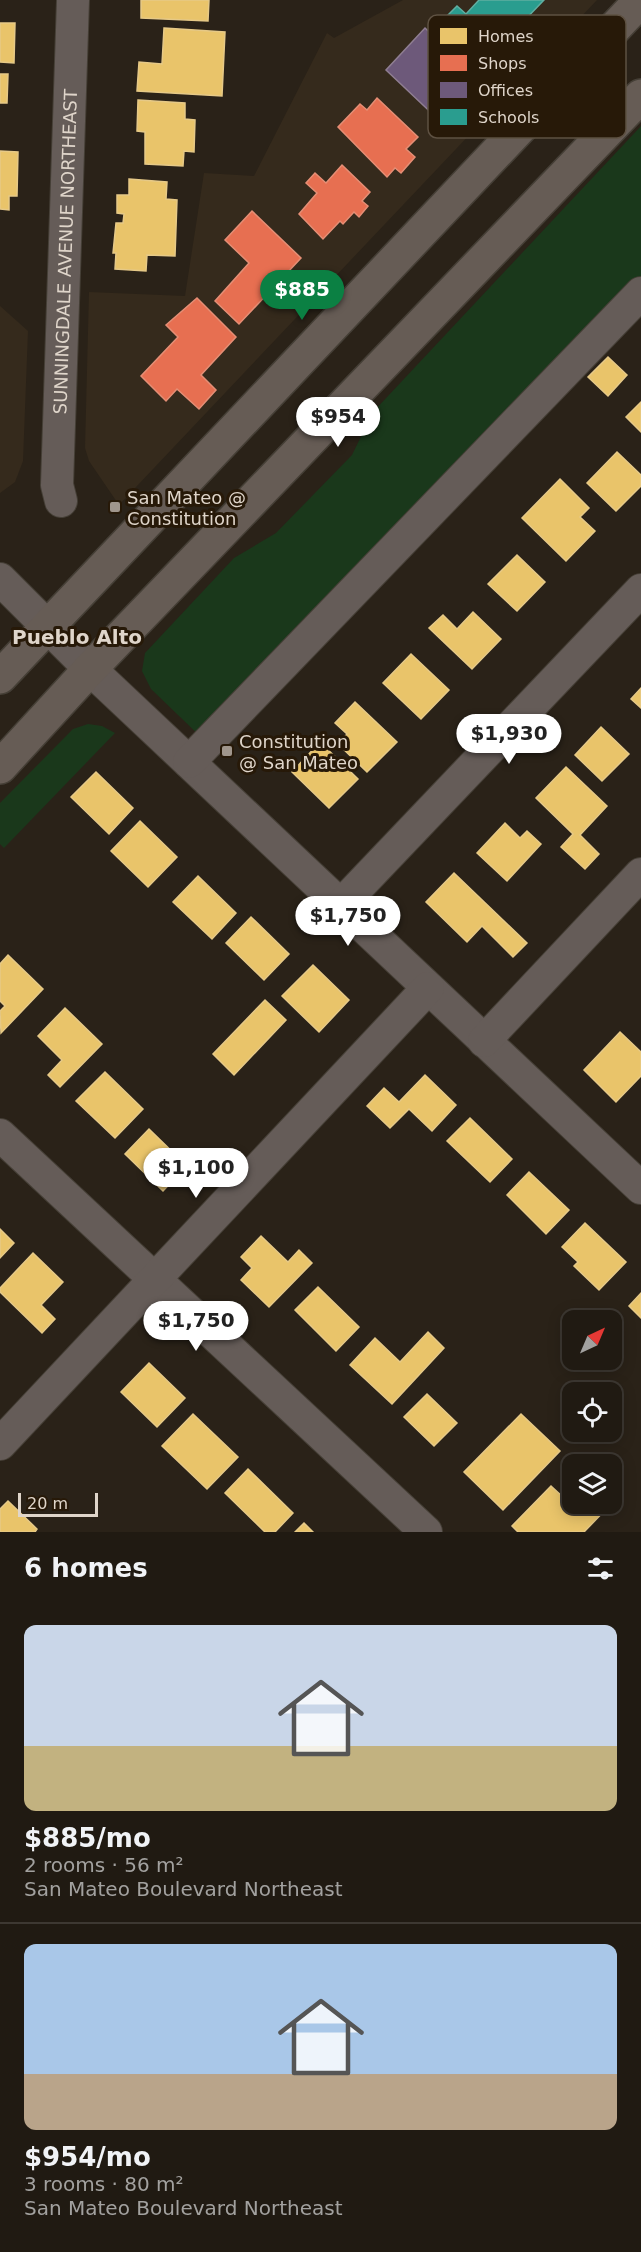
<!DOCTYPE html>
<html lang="en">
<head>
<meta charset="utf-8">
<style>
	:root { --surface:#201a12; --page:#2d2720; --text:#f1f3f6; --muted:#a2a19f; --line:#3d3832; --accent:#0b8043 }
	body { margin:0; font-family:"DejaVu Sans",sans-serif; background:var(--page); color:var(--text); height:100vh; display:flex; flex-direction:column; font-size:22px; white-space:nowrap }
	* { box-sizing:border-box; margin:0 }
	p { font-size:20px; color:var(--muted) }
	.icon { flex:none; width:33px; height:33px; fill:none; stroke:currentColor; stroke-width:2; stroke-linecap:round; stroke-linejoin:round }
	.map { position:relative; height:1532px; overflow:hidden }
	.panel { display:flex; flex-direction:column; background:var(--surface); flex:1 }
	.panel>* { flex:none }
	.needle { width:39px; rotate:44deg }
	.buttons { position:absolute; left:562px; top:1310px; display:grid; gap:12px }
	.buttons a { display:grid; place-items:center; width:60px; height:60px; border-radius:12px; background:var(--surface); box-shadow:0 3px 15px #0003,0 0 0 2px var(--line); font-size:30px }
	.scale { position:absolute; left:18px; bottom:15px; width:80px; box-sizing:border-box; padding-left:6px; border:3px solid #dfd5ca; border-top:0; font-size:16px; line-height:21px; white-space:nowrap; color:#dfd5ca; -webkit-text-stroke:4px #271908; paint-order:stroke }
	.price { position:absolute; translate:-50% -51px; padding:0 14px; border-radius:21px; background:#fff; color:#222; font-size:20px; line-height:39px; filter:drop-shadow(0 2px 3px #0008) }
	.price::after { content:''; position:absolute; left:50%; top:36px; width:18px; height:14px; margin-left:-9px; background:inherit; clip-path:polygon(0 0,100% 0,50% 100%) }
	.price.on { background:var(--accent); color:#fff }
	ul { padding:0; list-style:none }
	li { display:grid; align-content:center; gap:12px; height:318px; padding:0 24px }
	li+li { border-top:2px solid var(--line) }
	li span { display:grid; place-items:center; height:186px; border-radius:12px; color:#555 }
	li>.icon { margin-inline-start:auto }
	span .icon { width:108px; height:108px; fill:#fffc; stroke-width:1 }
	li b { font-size:26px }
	h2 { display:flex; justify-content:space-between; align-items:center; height:72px; padding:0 24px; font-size:26px }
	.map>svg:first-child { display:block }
	.commercial { fill:#352a1c }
	.green { fill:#1a381b }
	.homes { fill:#e9c46a; stroke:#e6c987; stroke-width:1.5 }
	.shops { fill:#e76f51; stroke:#e58e75; stroke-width:1.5 }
	.offices { fill:#6d597a; stroke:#8f7e92; stroke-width:1.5 }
	.schools { fill:#2a9d8f; stroke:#60aea1; stroke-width:1.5 }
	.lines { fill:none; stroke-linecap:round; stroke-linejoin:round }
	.minor-casing { stroke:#453f36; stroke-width:34 }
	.major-casing { stroke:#453f36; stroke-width:36 }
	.minor { stroke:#655c58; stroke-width:32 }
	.major { stroke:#665c55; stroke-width:33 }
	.poi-dot { fill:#a0968c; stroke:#271908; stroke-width:2 }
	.labels { text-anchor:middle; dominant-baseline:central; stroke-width:6; stroke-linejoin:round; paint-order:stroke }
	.street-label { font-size:18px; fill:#dfd5ca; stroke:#271908 }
	.poi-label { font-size:18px; fill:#dfd5ca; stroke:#271908; text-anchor:start }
	.neighbourhood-label { font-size:20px; font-weight:bold; fill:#dfd5ca; stroke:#271908 }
	.key { fill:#271908; stroke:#5e5142; stroke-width:1.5 }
	.key-label { font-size:16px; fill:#dfd5ca }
</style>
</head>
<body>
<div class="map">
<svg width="641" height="1532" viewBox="0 0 641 1532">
	<rect width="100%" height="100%" fill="#2a2218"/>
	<g class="commercial">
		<path d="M403,0H597L119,505L89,461L85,448L89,292L185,296L204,173L254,176L327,33L334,38Z"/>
		<path d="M0,306L28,331L23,461L15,482L0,493Z"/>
	</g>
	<g class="green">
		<path d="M641,126V281L205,741L151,689L142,671L145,653L234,558L276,533L352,455L373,412Z"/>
		<path d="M88,724L102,726L115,733L4,848L0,844V803L73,729Z"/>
	</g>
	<g class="homes">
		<path d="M141,0H209L208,21L141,18Z"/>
		<path d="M0,23H15L14,63L0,62Z"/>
		<path d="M164,28L225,32L222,96L137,91L139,62L162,64Z"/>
		<path d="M0,74H8L7,103H0Z"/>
		<path d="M138,100L185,103V119L195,120L194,152L184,151L183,166L145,164V132L137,131Z"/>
		<path d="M0,151L18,152L17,196H9V210L0,209Z"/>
		<path d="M129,179L167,182L166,199L177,200L175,256L147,255L146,271L115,269L116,253H113L116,223H123L124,214L117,213V195H129Z"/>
		<path d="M608,357L627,375L608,396L588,377Z"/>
		<path d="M641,402V432L626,417Z"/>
		<path d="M617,452L641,475V486L616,511L587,483Z"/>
		<path d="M560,479L589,508L580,517L595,531L566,561L522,518Z"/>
		<path d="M517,555L545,582L517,611L488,584Z"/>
		<path d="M473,612L501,639L472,669L429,628L443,615L457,629Z"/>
		<path d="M411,654L449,690L421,719L383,683Z"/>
		<path d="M641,688V708L631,699Z"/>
		<path d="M355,702L397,742L367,772L338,744L347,734L335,723Z"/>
		<path d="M601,727L629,754L602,781L575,755Z"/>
		<path d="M320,742L358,779L329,808L292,772Z"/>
		<path d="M566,767L607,806L580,835L599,854L585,869L561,847L573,834L536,798Z"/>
		<path d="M96,772L133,808L109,834L71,797Z"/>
		<path d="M140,821L177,857L148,887L111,851Z"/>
		<path d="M505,823L520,838L527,831L541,844L507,881L477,853Z"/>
		<path d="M454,873L527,943L513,957L482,926L467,942L426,902Z"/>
		<path d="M198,876L236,913L212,939L173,902Z"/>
		<path d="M251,917L289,954L264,980L226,943Z"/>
		<path d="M8,955L43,989L1,1033L0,1011L5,1006L0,1001V964Z"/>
		<path d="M313,965L349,1000L319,1032L282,996Z"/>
		<path d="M265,1000L286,1020L234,1075L213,1054Z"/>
		<path d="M65,1008L102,1044L60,1087L48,1075L62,1060L38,1036Z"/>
		<path d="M620,1032L641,1052V1076L616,1102L584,1070Z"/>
		<path d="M105,1072L143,1109L115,1138L76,1101Z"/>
		<path d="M425,1075L456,1105L432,1131L409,1109L390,1128L367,1106L384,1088L399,1102Z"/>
		<path d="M470,1118L512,1159L490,1182L447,1141Z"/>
		<path d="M149,1129L187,1166L163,1191L125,1154Z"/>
		<path d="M529,1172L569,1210L546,1234L507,1195Z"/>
		<path d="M585,1223L626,1262L599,1290L574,1266L578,1262L562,1247Z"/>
		<path d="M0,1229L14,1243L0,1258Z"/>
		<path d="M261,1236L288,1262L299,1250L312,1263L269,1307L241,1280L252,1268L241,1257Z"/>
		<path d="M33,1253L63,1282L41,1305L55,1319L42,1333L0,1292V1288Z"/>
		<path d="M318,1287L359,1327L336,1351L295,1310Z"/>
		<path d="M641,1293V1318L629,1306Z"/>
		<path d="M428,1332L444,1348L392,1404L350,1365L375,1338L400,1362Z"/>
		<path d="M149,1363L185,1398L157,1427L121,1392Z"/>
		<path d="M427,1394L457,1423L434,1446L404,1417Z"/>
		<path d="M193,1414L238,1457L207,1489L162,1446Z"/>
		<path d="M521,1414L560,1451L503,1510L464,1472Z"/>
		<path d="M248,1469L293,1513L275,1532H265L225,1493Z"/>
		<path d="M551,1486L564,1498L573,1488V1503H612L584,1532H518L512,1526Z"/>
		<path d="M8,1501L37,1529L35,1532H0V1509Z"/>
		<path d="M304,1523L313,1532H295Z"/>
	</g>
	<g class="shops">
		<path d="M377,98L418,137L406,149L415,157L401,173L395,168L387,177L338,127L360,104L367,110Z"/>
		<path d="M342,165L370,192L362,201L368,206L359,217L354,212L343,224L340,221L323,239L299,214L317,193L306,183L315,173L326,183Z"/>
		<path d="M252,211L301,258L239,324L215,301L249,263L225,240Z"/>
		<path d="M197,298L236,337L201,375L216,390L199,409L177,389L166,401L141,376L178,337L166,325Z"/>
	</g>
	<path class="offices" d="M425,28L450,52L447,56L477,86L442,123L386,70Z"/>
	<path class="schools" d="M479,0H544L497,49L489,40L476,53L442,21L457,6L466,14Z"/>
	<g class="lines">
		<defs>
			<g id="minor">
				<path id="s1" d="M61,501L57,485L73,0"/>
				<path d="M0,579L90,669L641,1188"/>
				<path d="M189,762L641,293"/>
				<path d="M340,906L641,590"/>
				<path d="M484,1041L641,874"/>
				<path d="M0,1135L426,1532"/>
				<path d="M0,1444L428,988"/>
			</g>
			<g id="major">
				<path d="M0,677L641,0"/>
				<path d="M0,767L90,669L641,96"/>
			</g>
		</defs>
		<use href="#minor" class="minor-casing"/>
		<use href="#major" class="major-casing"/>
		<use href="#minor" class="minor"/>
		<use href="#major" class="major"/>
	</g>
	<g class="poi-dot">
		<rect x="109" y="501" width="12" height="12" rx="3"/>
		<rect x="221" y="745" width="12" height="12" rx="3"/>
	</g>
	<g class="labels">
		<g class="street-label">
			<text stroke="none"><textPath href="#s1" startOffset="250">SUNNINGDALE AVENUE NORTHEAST</textPath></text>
		</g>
		<g class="poi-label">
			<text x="127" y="497">San Mateo @<tspan x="127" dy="21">Constitution</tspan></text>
			<text x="239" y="741">Constitution<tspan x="239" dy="21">@ San Mateo</tspan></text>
		</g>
		<g class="neighbourhood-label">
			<text x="77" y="637">Pueblo Alto</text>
		</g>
	</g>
	<rect x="428" y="15" width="198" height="123" rx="9" class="key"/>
	<rect x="440" y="28" width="27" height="16" fill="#e9c46a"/>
	<rect x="440" y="55" width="27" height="16" fill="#e76f51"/>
	<rect x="440" y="82" width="27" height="16" fill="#6d597a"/>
	<rect x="440" y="109" width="27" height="16" fill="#2a9d8f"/>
	<g class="key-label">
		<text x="478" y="42">Homes</text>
		<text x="478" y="69">Shops</text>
		<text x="478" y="96">Offices</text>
		<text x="478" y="123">Schools</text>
	</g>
</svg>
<div class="buttons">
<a><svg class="needle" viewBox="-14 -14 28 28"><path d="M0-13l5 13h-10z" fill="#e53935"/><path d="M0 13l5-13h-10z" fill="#a2a19f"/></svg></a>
<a><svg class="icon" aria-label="locate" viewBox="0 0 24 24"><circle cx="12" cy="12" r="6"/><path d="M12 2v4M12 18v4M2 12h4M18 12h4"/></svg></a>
<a><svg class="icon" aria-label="layers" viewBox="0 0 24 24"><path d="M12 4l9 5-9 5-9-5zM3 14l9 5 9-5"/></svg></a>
</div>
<div class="scale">20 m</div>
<b class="price on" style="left:302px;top:321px">$885</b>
<b class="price" style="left:338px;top:448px">$954</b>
<b class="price" style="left:509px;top:765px">$1,930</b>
<b class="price" style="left:348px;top:947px">$1,750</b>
<b class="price" style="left:196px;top:1199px">$1,100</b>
<b class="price" style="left:196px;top:1352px">$1,750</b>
</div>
<section class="panel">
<h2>6 homes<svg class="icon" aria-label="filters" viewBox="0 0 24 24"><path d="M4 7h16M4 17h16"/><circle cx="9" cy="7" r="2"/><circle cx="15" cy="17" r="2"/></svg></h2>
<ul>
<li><span style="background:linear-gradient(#c9d6e8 65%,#c2b280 0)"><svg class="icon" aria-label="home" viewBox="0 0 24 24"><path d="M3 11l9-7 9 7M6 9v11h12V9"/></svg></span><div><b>$885/mo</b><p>2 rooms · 56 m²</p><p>San Mateo Boulevard Northeast</p></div></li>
<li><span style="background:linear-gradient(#a9c7e8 70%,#b9a48a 0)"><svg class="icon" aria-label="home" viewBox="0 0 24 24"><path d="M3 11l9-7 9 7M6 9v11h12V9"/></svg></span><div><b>$954/mo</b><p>3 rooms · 80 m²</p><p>San Mateo Boulevard Northeast</p></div></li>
</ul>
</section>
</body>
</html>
